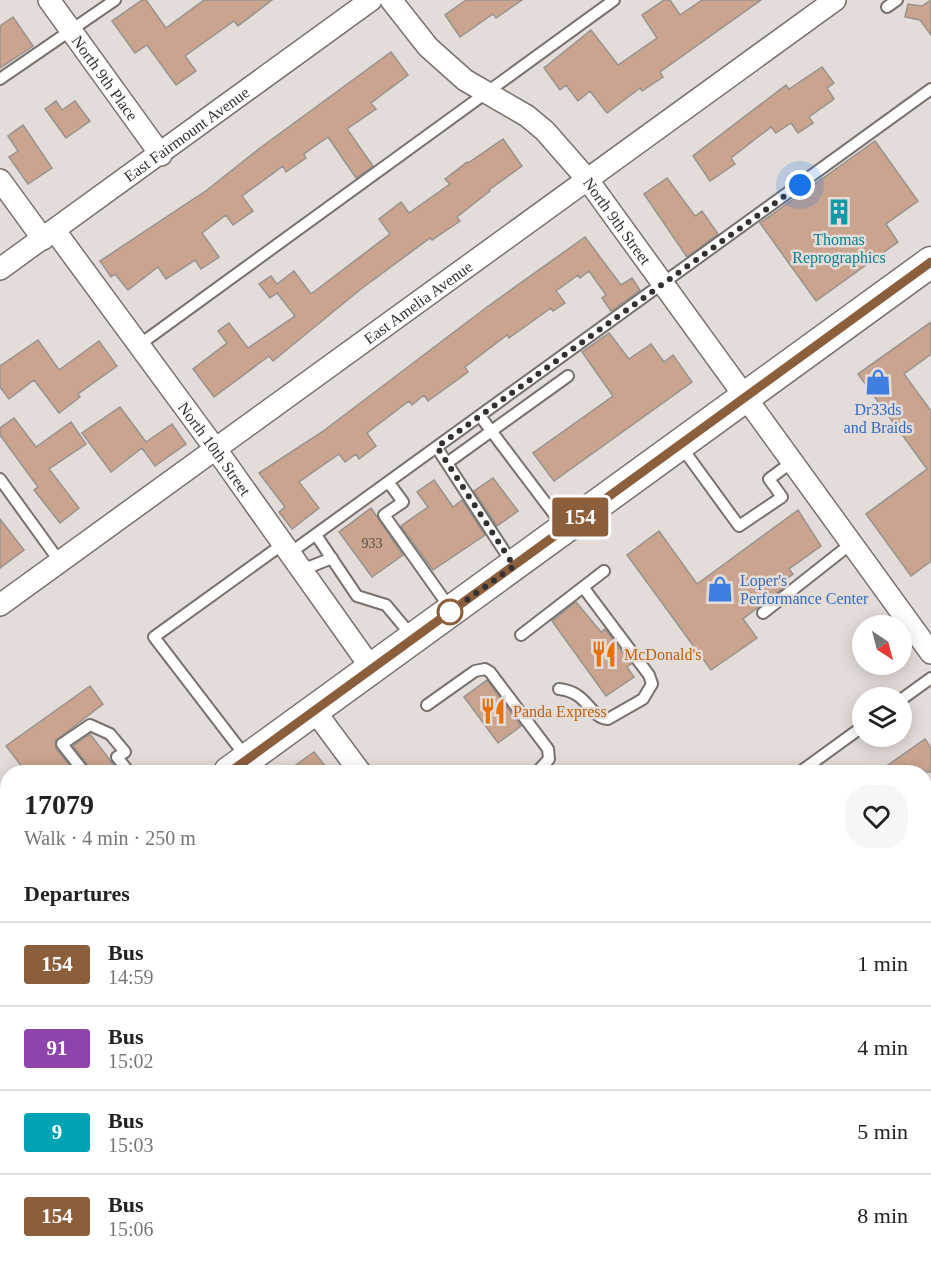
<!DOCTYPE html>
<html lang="en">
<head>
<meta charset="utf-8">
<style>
	body { margin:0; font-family:Georgia,serif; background:#f6f6f6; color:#222; height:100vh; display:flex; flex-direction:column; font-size:22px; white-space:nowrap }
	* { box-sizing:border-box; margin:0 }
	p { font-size:20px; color:#767676 }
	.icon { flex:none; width:33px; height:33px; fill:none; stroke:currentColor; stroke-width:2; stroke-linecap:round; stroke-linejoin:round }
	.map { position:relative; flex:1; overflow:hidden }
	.details { position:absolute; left:0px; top:765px; width:932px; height:504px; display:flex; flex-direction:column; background:#fff; border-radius:24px 24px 0 0; box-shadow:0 3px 15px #0003 }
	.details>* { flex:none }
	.badge { padding:0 12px; border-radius:4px; font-size:21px; line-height:39px }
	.needle { width:39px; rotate:144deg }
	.fabs { position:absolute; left:852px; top:615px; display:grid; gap:12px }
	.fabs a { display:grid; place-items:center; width:60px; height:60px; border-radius:50%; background:#fff; box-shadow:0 3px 15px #0003; font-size:30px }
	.you { position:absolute; width:30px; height:30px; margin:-15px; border:4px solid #fff; border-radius:50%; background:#1a73e8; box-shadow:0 0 0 9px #1a73e833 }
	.map>.badge { position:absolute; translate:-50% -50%; box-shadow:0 0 0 3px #fff }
	h2 { padding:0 24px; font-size:22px; line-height:54px }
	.round { display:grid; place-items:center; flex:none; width:63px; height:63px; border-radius:24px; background:#f6f6f6 }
	.summary { display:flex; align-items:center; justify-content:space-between; height:102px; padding:0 24px }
	h1 { font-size:28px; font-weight:700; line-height:45px }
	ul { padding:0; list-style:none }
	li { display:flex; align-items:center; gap:18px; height:84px; padding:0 24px; border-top:2px solid #e0e0e0 }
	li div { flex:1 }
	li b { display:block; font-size:22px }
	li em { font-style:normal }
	li .badge { min-width:66px; font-weight:700; text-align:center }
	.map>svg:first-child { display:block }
</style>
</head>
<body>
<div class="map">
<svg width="931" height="1269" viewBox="0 0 931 1269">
	<rect width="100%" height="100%" fill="#e4dcd8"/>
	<!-- building -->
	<path fill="#caa48f" stroke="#99928e" stroke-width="1.5" d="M 142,0 L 146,0 L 166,28 L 204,0 L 272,0 L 238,26 L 234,21 L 185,56 L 196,71 L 176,85 L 147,45 L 135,53 L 112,21 Z
		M 466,0 L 522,0 L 496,18 L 493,14 L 460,37 L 445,15 Z
		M 664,0 L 670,0 L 680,15 L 702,0 L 761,0 L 660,72 L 663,77 L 642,91 L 640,88 L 607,113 L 590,91 L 578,101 L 566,85 L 560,90 L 544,68 L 591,30 L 618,65 L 657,38 L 642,15 Z
		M 931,0 L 931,35 L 920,20 L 905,17 L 908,4 L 922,6 Z
		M 13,17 L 33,46 L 0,68 L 0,26 Z
		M 391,52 L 408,75 L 371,103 L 376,109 L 347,129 L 373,166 L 356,178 L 328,137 L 304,154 L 306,158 L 286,172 L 283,166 L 242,196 L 253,211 L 233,225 L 226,215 L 202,233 L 219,257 L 201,269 L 195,260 L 166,279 L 158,267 L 128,290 L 115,274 L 111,277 L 100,261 L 207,190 L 260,148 Z
		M 822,67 L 834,83 L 827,88 L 834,99 L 809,117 L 813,123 L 798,133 L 791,123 L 776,133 L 771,127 L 731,158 L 735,164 L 710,181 L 693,156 L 786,85 L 789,89 Z
		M 56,101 L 62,110 L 75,101 L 90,121 L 66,138 L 45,109 Z
		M 23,125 L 52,168 L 28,184 L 9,157 L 18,151 L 8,136 Z
		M 503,139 L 522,166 L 489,190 L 490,191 L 457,217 L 460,221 L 432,240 L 430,238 L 361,289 L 273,361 L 269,356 L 214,397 L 193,369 L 227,343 L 218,331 L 229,323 L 248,348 L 295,316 L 277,293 L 270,298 L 259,284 L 271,276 L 277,284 L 294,271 L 311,294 L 390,234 L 379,219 L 401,202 L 409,213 L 450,184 L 445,179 L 467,162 L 468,163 Z
		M 875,141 L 918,201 L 886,224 L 898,242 L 816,301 L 760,223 Z
		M 667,178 L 695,216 L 702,211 L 718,234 L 687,257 L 644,194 Z
		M 585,237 L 621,285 L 632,278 L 640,290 L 611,311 L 602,298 L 606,295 L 589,271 L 580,278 L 578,275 L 556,291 L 565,303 L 553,311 L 551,308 L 509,338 L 507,335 L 465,367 L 468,372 L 428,401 L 424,395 L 412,405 L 409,401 L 367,433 L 376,446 L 359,459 L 356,454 L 345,462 L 339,454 L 299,482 L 319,508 L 292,529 L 279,512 L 285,507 L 259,473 L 322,432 L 487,307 Z
		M 931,322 L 931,354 L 904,374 L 931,411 L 931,561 L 911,576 L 866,514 L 927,469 L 858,374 Z
		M 609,333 L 629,359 L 651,344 L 664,362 L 673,355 L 692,382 L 554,481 L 533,453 L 613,396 L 582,352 Z
		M 38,340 L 59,370 L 99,341 L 117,366 L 78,394 L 80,397 L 59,413 L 34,380 L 9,399 L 0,387 L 0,366 Z
		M 120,407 L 146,442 L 172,424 L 186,444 L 155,466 L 142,448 L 111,472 L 82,433 Z
		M 14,418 L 36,447 L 71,422 L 86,444 L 49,469 L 79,508 L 60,523 L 34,490 L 38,487 L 0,435 L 0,428 Z
		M 493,478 L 518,511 L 497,526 L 474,491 Z
		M 434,480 L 453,507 L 462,500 L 485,535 L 433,570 L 401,526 L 428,507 L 417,492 Z
		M 371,508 L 403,555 L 372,577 L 339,532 Z
		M 798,510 L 821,546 L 789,569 L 793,574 L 780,584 L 783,588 L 743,619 L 757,638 L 711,670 L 627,555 L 659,531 L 697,584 Z
		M 0,519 L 24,550 L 0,568 Z
		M 576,602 L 601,632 L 605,629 L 631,664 L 627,667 L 634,677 L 606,696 L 552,621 Z
		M 487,680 L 521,726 L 498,743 L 464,697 Z
		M 90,686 L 103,704 L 55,741 L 56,749 L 70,766 L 62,772 L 26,772 L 6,746 Z
		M 90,734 L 119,772 L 93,772 L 73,746 Z
		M 925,739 L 931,748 L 931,772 L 878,772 Z
		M 314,752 L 330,772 L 286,772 Z"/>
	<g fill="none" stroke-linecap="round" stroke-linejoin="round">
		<!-- lane casing -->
		<g stroke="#78716d" stroke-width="14">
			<path id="lane" d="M 887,7 L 897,0
				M 0,79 L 115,0
				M 139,345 L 614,0
				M 480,416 L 563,526
				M 680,445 L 739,526 L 782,497 L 769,479 L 792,462
				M 437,448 L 512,563
				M 447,463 L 568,376
				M 0,479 L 60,562
				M 389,483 L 403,502 L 384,515 L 450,608
				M 316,535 L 357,596 L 386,605 L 412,636
				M 290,553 L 931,89
				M 302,570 L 332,558
				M 763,613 L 852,543
				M 521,635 L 604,571
				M 559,689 C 589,692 589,718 608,719 L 643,699 L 652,684 L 649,675 L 583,587
				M 902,699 L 931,678
				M 427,705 L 475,671 L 485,669 L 490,672 L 548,749 L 549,759 L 537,772
				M 246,757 L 154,637 L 283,544
				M 84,772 L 62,744 L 90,725 L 110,734 L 125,752 L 117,757 L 129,772
				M 800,772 L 862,727"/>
		</g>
		<!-- street casing -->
		<g stroke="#78716d" stroke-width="24">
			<g id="street">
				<path id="s1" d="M 49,0 L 161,155"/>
				<path id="s2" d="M 391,0 L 428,47 L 465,80 L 527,116 L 545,131 L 587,179 L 931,653"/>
				<path d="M 0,180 L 43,239"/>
				<path id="s3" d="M 55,231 L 225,462 L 372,669"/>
				<path id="s4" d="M 0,269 L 371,0"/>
				<path id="s5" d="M 0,605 L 835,0"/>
				<path d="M 314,710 L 360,772"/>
				<path d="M 924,1198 L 931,1193"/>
				<path d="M 0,1202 L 8,1213"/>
				<path d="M 43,1262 L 48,1269"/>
				<path d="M 395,1262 L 400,1269"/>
				<path d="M 719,1262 L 725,1269"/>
				<path d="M 828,1269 L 838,1262"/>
			</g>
		</g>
		<!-- secondary casing -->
		<g stroke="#78716d" stroke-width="33">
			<path id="secondary" d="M 229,772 L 931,262
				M 0,938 L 8,933"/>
		</g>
		<!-- lane -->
		<use href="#lane" stroke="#fff" stroke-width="10"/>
		<!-- street -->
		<use href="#street" stroke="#fff" stroke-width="21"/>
		<!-- secondary -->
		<use href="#secondary" stroke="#fff" stroke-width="30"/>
	</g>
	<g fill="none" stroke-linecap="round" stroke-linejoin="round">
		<!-- line casing -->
		<g stroke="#fff" stroke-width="14">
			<path id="line" d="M 230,772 L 931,262"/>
		</g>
		<!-- line -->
		<use href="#line" stroke="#8b5e3c" stroke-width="9"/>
		<!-- walk -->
		<path stroke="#343130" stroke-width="6" stroke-dasharray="0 10.8" d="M 450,612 L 514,566 L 437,447 L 800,185"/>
	</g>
	<!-- icons -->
	<defs>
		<g id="building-bare" transform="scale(2.07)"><path d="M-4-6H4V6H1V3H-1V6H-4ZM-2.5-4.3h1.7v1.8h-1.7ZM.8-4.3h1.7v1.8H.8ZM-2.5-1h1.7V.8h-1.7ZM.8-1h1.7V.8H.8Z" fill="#0f9aa8" stroke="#e4dcd8" stroke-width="2.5" paint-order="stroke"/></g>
		<g id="shop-bare" transform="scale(2.07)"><path d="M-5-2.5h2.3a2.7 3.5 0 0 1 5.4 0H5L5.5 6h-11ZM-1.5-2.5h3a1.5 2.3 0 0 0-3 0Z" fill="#3f7fe0" stroke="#e4dcd8" stroke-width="2.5" paint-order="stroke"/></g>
		<g id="restaurant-bare" transform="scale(2.07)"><path d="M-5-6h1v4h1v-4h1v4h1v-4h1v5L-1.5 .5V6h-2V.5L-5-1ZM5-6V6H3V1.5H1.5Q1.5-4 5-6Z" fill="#e8710a" stroke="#e4dcd8" stroke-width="2.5" paint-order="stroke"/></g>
	</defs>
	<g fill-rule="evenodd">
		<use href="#building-bare" x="839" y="212"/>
		<use href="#shop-bare" x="878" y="382"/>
		<use href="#shop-bare" x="720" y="589"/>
		<use href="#restaurant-bare" x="604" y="654"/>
		<use href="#restaurant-bare" x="493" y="711"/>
	</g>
	<!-- markers -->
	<circle fill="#fff" stroke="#8b5e3c" stroke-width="3" cx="450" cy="612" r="12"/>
	<g text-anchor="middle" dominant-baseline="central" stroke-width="5" stroke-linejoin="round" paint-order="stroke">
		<!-- number labels -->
		<g font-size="14" fill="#5a4e48">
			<text x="372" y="543">933</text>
		</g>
		<!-- street labels -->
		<g font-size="16" fill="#343130" stroke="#e4dcd8">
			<text stroke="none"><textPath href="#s1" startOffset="96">North 9th Place</textPath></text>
			<text stroke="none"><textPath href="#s4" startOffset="230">East Fairmount Avenue</textPath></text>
			<text stroke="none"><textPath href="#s2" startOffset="320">North 9th Street</textPath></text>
			<text stroke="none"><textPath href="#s5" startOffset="516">East Amelia Avenue</textPath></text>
			<text stroke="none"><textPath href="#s3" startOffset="270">North 10th Street</textPath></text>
		</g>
		<!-- culture labels -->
		<g font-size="16" fill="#0d838f" stroke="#e4dcd8">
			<text x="839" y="239">Thomas<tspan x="839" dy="18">Reprographics</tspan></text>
		</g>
		<!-- shop labels -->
		<g font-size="16" fill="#366cbe" stroke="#e4dcd8">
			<text x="878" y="409">Dr33ds<tspan x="878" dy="18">and Braids</tspan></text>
			<text x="740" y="580" text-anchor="start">Loper's<tspan x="740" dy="18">Performance Center</tspan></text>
		</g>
		<!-- food labels -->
		<g font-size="16" fill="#c56008" stroke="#e4dcd8" text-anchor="start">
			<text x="624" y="654">McDonald's</text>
			<text x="513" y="711">Panda Express</text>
		</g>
	</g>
</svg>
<div class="fabs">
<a><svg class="needle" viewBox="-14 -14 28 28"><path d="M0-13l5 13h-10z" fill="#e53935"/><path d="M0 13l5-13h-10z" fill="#767676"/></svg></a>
<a><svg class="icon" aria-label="layers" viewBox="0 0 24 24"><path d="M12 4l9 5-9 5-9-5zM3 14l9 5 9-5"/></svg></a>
</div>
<div class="you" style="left:800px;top:185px"></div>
<b class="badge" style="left:580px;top:517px;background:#8b5e3c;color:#fff">154</b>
<section class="details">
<div class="summary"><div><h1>17079</h1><p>Walk · 4 min · 250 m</p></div><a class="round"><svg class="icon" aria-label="heart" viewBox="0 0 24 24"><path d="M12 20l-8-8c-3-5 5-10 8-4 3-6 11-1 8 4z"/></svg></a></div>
<h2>Departures</h2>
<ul>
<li><span class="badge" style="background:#8b5e3c;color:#fff">154</span><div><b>Bus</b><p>14:59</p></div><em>1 min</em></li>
<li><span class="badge" style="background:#8e44ad;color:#fff">91</span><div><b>Bus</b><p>15:02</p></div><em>4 min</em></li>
<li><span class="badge" style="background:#00a3b4;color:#fff">9</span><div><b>Bus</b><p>15:03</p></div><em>5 min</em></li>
<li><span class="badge" style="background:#8b5e3c;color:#fff">154</span><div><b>Bus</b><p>15:06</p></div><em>8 min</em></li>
</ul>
</section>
</div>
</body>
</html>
